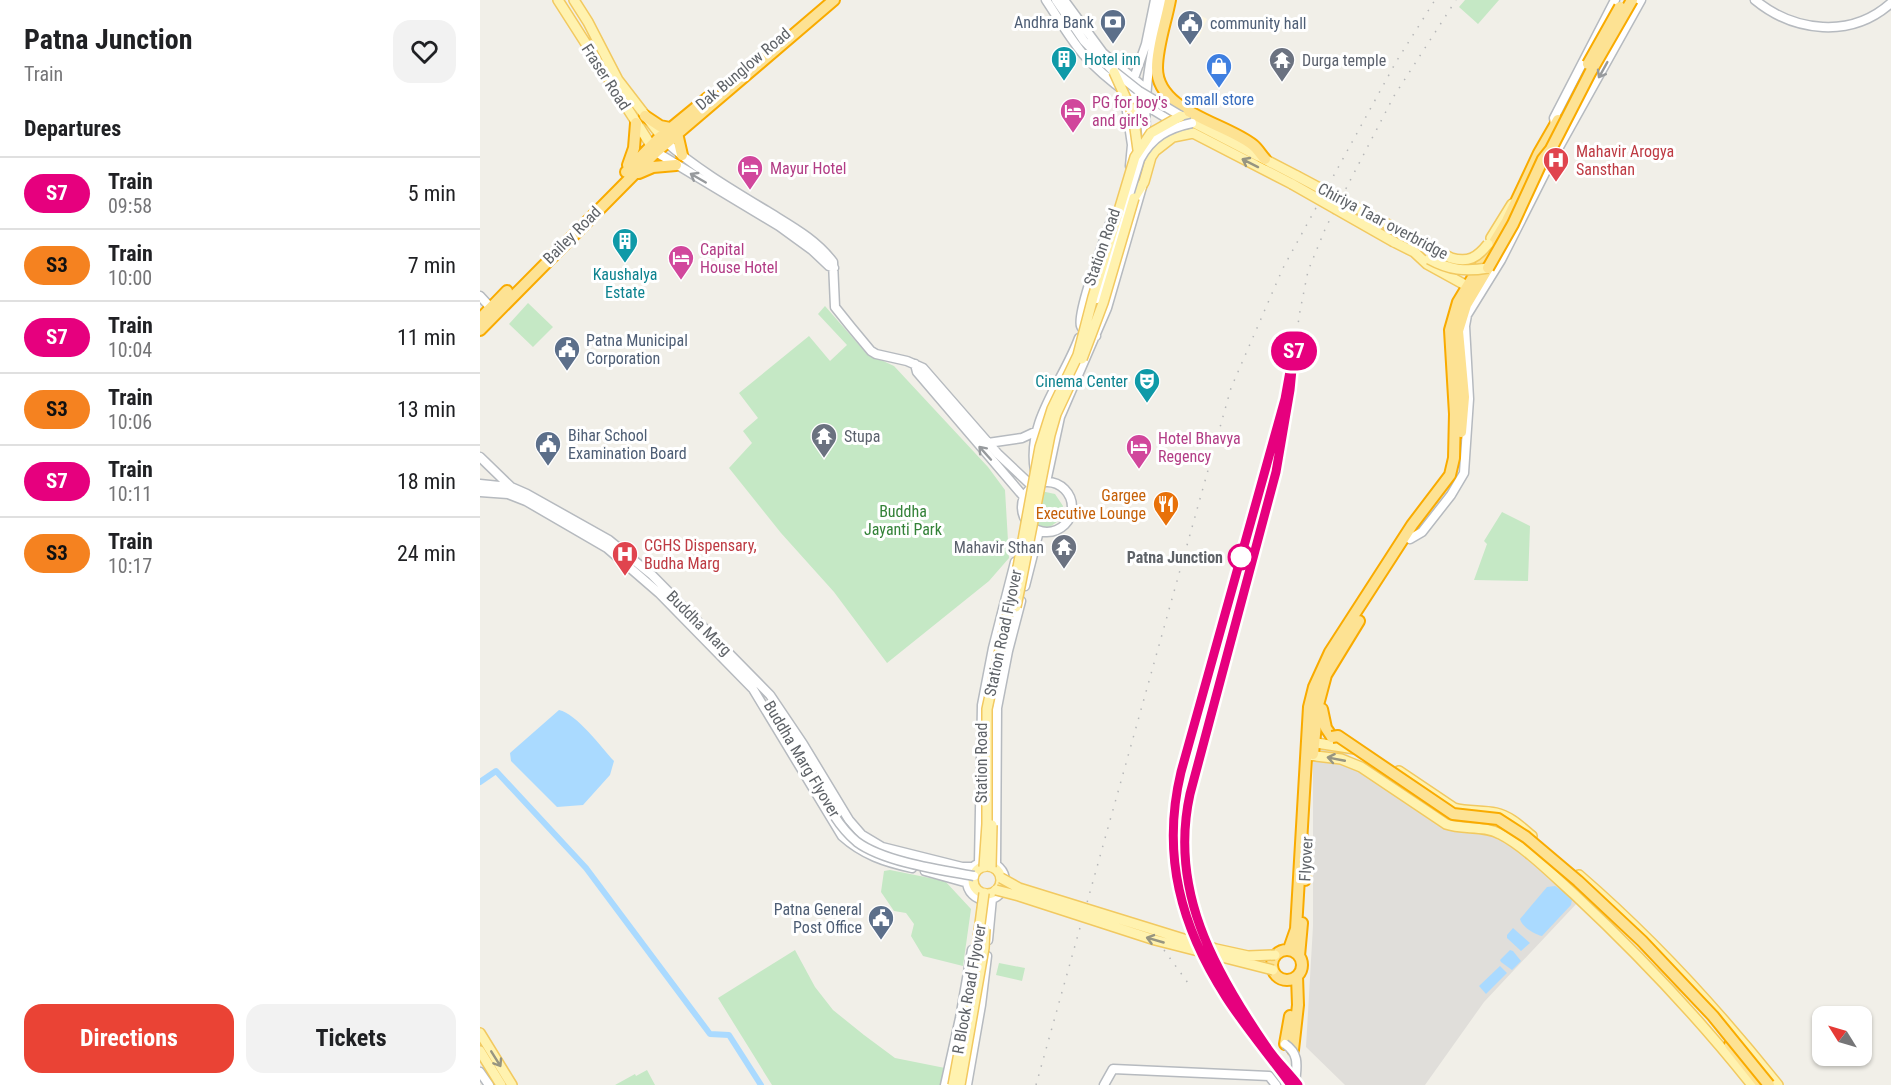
<!DOCTYPE html>
<html lang="en">
<head>
<meta charset="utf-8">
<style>
	body { margin:0; font-family:"Roboto Condensed",sans-serif; background:#f2f2f2; color:#202124; height:100vh; display:flex; flex-direction:column; font-size:22px; white-space:nowrap }
	* { box-sizing:border-box; margin:0 }
	p { font-size:20px; color:#757577 }
	.icon { flex:none; width:33px; height:33px; fill:none; stroke:currentColor; stroke-width:2; stroke-linecap:round; stroke-linejoin:round }
	.map { position:relative; flex:1; overflow:hidden }
	.side { display:flex; flex-direction:column; background:#fff; width:480px }
	.side>* { flex:none }
	.badge { padding:0 12px; border-radius:20px; font-size:21px; line-height:39px }
	.needle { width:39px; rotate:307deg }
	.buttons { position:absolute; left:1332px; top:1006px; display:grid; gap:12px }
	.buttons a { display:grid; place-items:center; width:60px; height:60px; border-radius:12px; background:#fff; box-shadow:0 2px 4px #0004; font-size:30px }
	.map>.badge { position:absolute; translate:-50% -50%; box-shadow:0 0 0 3px #fff }
	h2 { padding:0 24px; font-size:22px; line-height:54px }
	.round { display:grid; place-items:center; flex:none; width:63px; height:63px; border-radius:18px; background:#f2f2f2 }
	.overview { display:flex; align-items:center; justify-content:space-between; height:102px; padding:0 24px }
	h1 { font-size:28px; font-weight:700; line-height:45px }
	.action { display:flex; gap:12px; margin-top:auto; padding:12px 24px }
	.action a { flex:1; height:69px; border-radius:18px; background:#ea4335; color:#fff; font-size:24px; font-weight:700; line-height:69px; text-align:center }
	.action a+a { background:#f2f2f2; color:#202124 }
	ul { padding:0; list-style:none }
	li { display:flex; align-items:center; gap:18px; height:72px; padding:0 24px; border-top:2px solid #e0e0e0 }
	li div { flex:1 }
	li b { display:block; font-size:22px }
	li em { font-style:normal }
	li .badge { min-width:66px; font-weight:700; text-align:center }
	main { display:flex; flex:1; min-height:0 }
	.map>svg:first-child { display:block }
</style>
</head>
<body>
<main>
<section class="side">
<div class="overview"><div><h1>Patna Junction</h1><p>Train</p></div><a class="round"><svg class="icon" aria-label="heart" viewBox="0 0 24 24"><path d="M12 20l-8-8c-3-5 5-10 8-4 3-6 11-1 8 4z"/></svg></a></div>
<h2>Departures</h2>
<ul>
<li><span class="badge" style="background:#e6007e;color:#fff">S7</span><div><b>Train</b><p>09:58</p></div><em>5 min</em></li>
<li><span class="badge" style="background:#f58220;color:#111">S3</span><div><b>Train</b><p>10:00</p></div><em>7 min</em></li>
<li><span class="badge" style="background:#e6007e;color:#fff">S7</span><div><b>Train</b><p>10:04</p></div><em>11 min</em></li>
<li><span class="badge" style="background:#f58220;color:#111">S3</span><div><b>Train</b><p>10:06</p></div><em>13 min</em></li>
<li><span class="badge" style="background:#e6007e;color:#fff">S7</span><div><b>Train</b><p>10:11</p></div><em>18 min</em></li>
<li><span class="badge" style="background:#f58220;color:#111">S3</span><div><b>Train</b><p>10:17</p></div><em>24 min</em></li>
</ul>
<div class="action"><a>Directions</a><a>Tickets</a></div>
</section>
<div class="map">
<svg width="1411" height="1085" viewBox="0 0 1411 1085">
	<rect width="100%" height="100%" fill="#f1efe8"/>
	<!-- commercial -->
	<path fill="#fef7e0" d="M 716,13 L 727,19 L 719,37 L 707,35 Z"/>
	<!-- industrial -->
	<path fill="#e0deda" d="M 836,735 L 863,751 L 929,802 L 970,829 L 1011,832 L 1040,845 L 1099,901 L 1004,1002 L 945,1085 L 865,1085 L 826,1047 L 833,926 L 833,740 Z"/>
	<!-- green -->
	<path fill="#c5e8c5" d="M 985,0 L 1019,0 L 998,24 L 979,7 Z
		M 48,303 L 73,327 L 53,347 L 29,324 Z
		M 345,306 L 386,353 L 414,366 L 508,467 L 525,490 L 529,558 L 509,581 L 407,663 L 354,592 L 301,533 L 249,468 L 272,443 L 263,431 L 278,418 L 259,393 L 329,336 L 350,361 L 367,345 L 338,314 Z
		M 561,491 L 575,494 L 583,506 L 580,520 L 568,528 L 554,525 Z
		M 1022,512 L 1050,526 L 1048,581 L 994,580 L 1007,544 L 1004,541 Z
		M 410,870 L 465,881 L 491,909 L 483,966 L 443,956 L 431,936 L 434,924 L 426,913 L 414,911 L 401,892 L 404,871 Z
		M 315,950 L 335,987 L 353,1010 L 384,1035 L 415,1058 L 465,1068 L 462,1085 L 292,1085 L 238,998 Z
		M 519,963 L 545,968 L 542,981 L 516,975 Z
		M 167,1070 L 175,1085 L 135,1085 L 155,1074 L 156,1076 Z"/>
	<!-- water -->
	<path fill="#aadaff" d="M 79,710 C 97,714 121,747 134,761 L 130,775 L 103,805 L 77,807 L 31,761 L 30,753 Z
		M 1075,886 L 1089,895 L 1092,900 L 1091,905 L 1062,936 C 1054,934 1042,927 1040,919 L 1067,887 Z
		M 1033,928 L 1050,943 L 1041,951 L 1027,938 L 1027,935 Z
		M 1030,950 L 1033,951 L 1041,961 L 1032,970 L 1021,962 L 1020,960 Z
		M 1020,966 L 1027,973 L 1006,994 L 999,986 Z"/>
	<g fill="none" stroke-linecap="round" stroke-linejoin="round">
		<!-- canal -->
		<path stroke="#aadaff" stroke-width="6" d="M 0,782 L 16,771 L 106,868 L 230,1034 L 249,1035 L 281,1085"/>
		<!-- secondary casing -->
		<g stroke="#b6babf" stroke-width="11">
			<path id="secondary" d="M 566,0 C 578,18 589,37 603,54 C 630,84 662,104 697,124
				M 576,0 L 604,41 L 634,72
				M 584,0 L 623,53 L 666,89
				M 1275,0 C 1314,32 1371,39 1411,3
				M 1075,125 L 1074,118 L 1135,0
				M 186,142 C 215,168 254,191 287,211 C 311,226 336,239 353,262 L 355,307 L 371,327 L 391,351 L 396,354 L 427,361 L 443,368 L 518,454 L 552,486
				M 667,142 C 661,93 673,48 682,0
				M 176,152 L 299,226 L 332,250 L 349,266 L 354,268
				M 650,166 L 652,145 L 646,105 L 648,95 L 666,44 L 675,0
				M 0,296 L 11,308
				M 616,336 C 611,334 603,332 601,326 C 596,313 627,233 633,215
				M 435,364 L 437,372 L 544,497
				M 508,443 L 542,438 L 557,431
				M 0,457 L 30,486
				M 555,471 C 546,421 583,382 599,338
				M 566,482 L 580,417 L 627,308 L 662,187
				M542 507a25 25 0 1 1 50 0a25 25 0 1 1-50 0Z
				M 0,484 L 31,487 L 47,494 L 129,540 L 172,575 L 290,695 L 323,744 L 369,820 L 382,835 L 402,847 L 482,867 L 494,867
				M 0,492 L 28,494 L 46,501 L 127,548 L 179,593 L 273,689 L 362,836 C 383,855 405,862 432,868
				M 930,539 L 942,532 L 971,495 L 984,473 L 989,399 L 985,326 L 987,315 L 1021,260 L 1069,165 L 1161,0
				M 545,586 L 559,531
				M 297,716 L 330,772
				M487 881a19 19 0 1 1 38 0a19 19 0 1 1-38 0Z
				M 499,863 L 502,705 L 513,648 L 535,562
				M 516,865 L 517,708 L 528,651 L 541,601
				M 445,871 L 488,883
				M 508,940 L 512,898
				M 0,1072 L 9,1085
				M 465,1085 L 480,1018 L 492,950
				M 487,1085 L 501,1005 L 507,956
				M 624,1085 L 633,1069 L 789,1076 L 796,1085"/>
		</g>
		<!-- primary casing -->
		<g stroke="#f2c960" stroke-width="12">
			<path id="primary" d="M 78,0 L 174,150
				M 94,0 L 108,22 L 138,80 L 185,141
				M 701,116 L 817,176
				M 654,198 L 664,182 L 671,157 L 675,151 L 693,137 L 713,133 L 812,184
				M 1011,238 L 1032,204
				M 914,242 L 936,253
				M 932,250 L 947,264 L 987,286
				M 830,742 L 875,749
				M 827,755 L 861,759 L 881,767 L 966,824 C 983,830 1004,825 1020,834 C 1044,846 1074,876 1094,894 C 1158,954 1218,1017 1272,1085
				M 919,771 L 974,808 C 988,812 1002,810 1016,813 C 1030,816 1041,827 1052,836
				M493 880a14 14 0 1 1 28 0a14 14 0 1 1-28 0Z
				M 1099,875 C 1172,938 1238,1010 1298,1085
				M 0,1033 L 32,1085
				M 0,1051 L 21,1085"/>
		</g>
		<!-- highway casing -->
		<g stroke="#f9ab00" stroke-width="14">
			<path id="highway" d="M 690,0 C 686,22 677,46 677,68 C 677,112 746,123 773,145 C 778,149 781,155 785,159
				M 165,116 L 180,126 L 190,128
				M 197,133 L 202,155
				M 148,165 L 154,148 L 156,123
				M 146,172 L 180,137 L 230,96
				M 159,173 L 173,167 L 196,165
				M 0,319 L 27,291
				M 0,330 L 176,152 L 354,0
				M 981,432 L 984,397 L 978,331 L 986,305 L 1008,268
				M 842,709 L 846,728 L 852,737
				M 833,754 L 838,705 L 846,675 L 879,621
				M 825,880 L 827,845
				M 809,949 L 816,929 L 829,707 L 834,687 L 850,652 L 932,525 L 970,475 L 974,458 L 975,414 L 970,330 L 978,302 L 1027,221 L 1059,153 L 1078,120
				M792 965a15 15 0 1 1 30 0a15 15 0 1 1-30 0Z
				M 819,956 L 822,923
				M 805,1044 L 810,1016
				M 1250,1045 L 1282,1085
				M 813,1050 L 818,1005 L 817,976"/>
		</g>
		<!-- secondary -->
		<use href="#secondary" stroke="#fff" stroke-width="8"/>
		<!-- primary -->
		<use href="#primary" stroke="#fff2af" stroke-width="9"/>
		<!-- highway -->
		<use href="#highway" stroke="#fde293" stroke-width="10"/>
		<!-- rail -->
		<path stroke="#b6b7b8" stroke-width="1.5" stroke-dasharray="1.5 8" stroke-linecap="butt" d="M 716,940 C 695,890 688,847 696,793 L 797,427
			M 681,941 L 684,950 L 708,983
			M 556,1085 L 751,388 L 803,268 L 916,62 L 955,0
			M 818,1085 C 808,1072 795,1060 786,1046 C 753,998 720,943 707,886 C 702,862 704,837 706,813 L 796,472 L 820,311 L 828,271 L 846,227 L 914,96 L 976,0"/>
		<!-- secondary-bridge casing -->
		<g stroke="#b6babf" stroke-width="11" stroke-linecap="butt">
			<path id="secondary-bridge" d="M 635,72 L 659,91 L 701,116
				M 617,299 L 660,159 C 672,137 688,128 712,123
				M 330,772 C 343,796 355,824 377,842 C 404,862 461,870 494,876
				M 805,1044 C 821,1055 816,1068 815,1085"/>
		</g>
		<!-- primary-bridge casing -->
		<g stroke="#f2c960" stroke-width="12" stroke-linecap="butt">
			<path id="primary-bridge" d="M 634,72 L 653,114 L 658,150
				M 817,176 L 971,258 C 988,263 997,258 1008,244
				M 812,184 L 914,242
				M 949,259 C 969,270 985,272 1008,268
				M 602,359 L 623,303 L 654,198
				M 536,607 L 570,435 L 576,414 L 591,382
				M 504,867 L 507,824 L 507,709 L 538,567 L 560,447 L 572,409 L 598,355 L 613,297 L 655,157 L 671,133 L 701,116
				M 511,867 L 512,825
				M 521,878 L 539,888 L 736,949 L 768,956 L 795,955
				M 516,890 L 539,896 L 675,940 L 793,970
				M 473,1085 L 493,977 L 504,893
				M 480,1085 L 504,948 L 505,929"/>
		</g>
		<!-- highway-bridge casing -->
		<g stroke="#f9ab00" stroke-width="14" stroke-linecap="butt">
			<path id="highway-bridge" d="M 1108,64 L 1140,7
				M 1008,268 L 1033,224 L 1063,159 L 1071,149 L 1110,73 L 1152,0
				M 852,737 L 858,736 L 973,814 L 1018,819 L 1046,837 L 1098,881 L 1162,941 L 1233,1016 L 1289,1085"/>
		</g>
		<!-- secondary-bridge -->
		<use href="#secondary-bridge" stroke="#fff" stroke-width="8"/>
		<!-- primary-bridge -->
		<use href="#primary-bridge" stroke="#fff2af" stroke-width="9"/>
		<!-- highway-bridge -->
		<use href="#highway-bridge" stroke="#fde293" stroke-width="10"/>
	</g>
	<!-- one-way arrows -->
	<defs><path id="oneway-shaft" d="M-6 0H5M1.5-3L5.5 0L1.5 3" fill="none" stroke-width="1.6" stroke-linecap="round" stroke-linejoin="round" transform="scale(1.5)"/></defs>
	<g stroke="#979a9d">
		<use href="#oneway-shaft" transform="translate(1123 70) rotate(119)"/>
		<use href="#oneway-shaft" transform="translate(218 178) rotate(-150)"/>
		<use href="#oneway-shaft" transform="translate(505 453) rotate(-132)"/>
	</g>
	<g stroke="#979581">
		<use href="#oneway-shaft" transform="translate(770 163) rotate(-153)"/>
		<use href="#oneway-shaft" transform="translate(856 759) rotate(-169)"/>
		<use href="#oneway-shaft" transform="translate(675 940) rotate(-164)"/>
		<use href="#oneway-shaft" transform="translate(16 1059) rotate(58)"/>
	</g>
	<g fill="none" stroke-linecap="round" stroke-linejoin="round">
		<!-- line casing -->
		<g stroke="#fff" stroke-width="14">
			<path id="line" d="M 811,1085 C 790,1056 766,1028 746,997 C 701,927 681,855 701,772 L 805,399 L 814,349 L 810,390 L 796,472 L 710,794 C 689,889 733,969 786,1046 C 795,1060 808,1072 818,1085"/>
		</g>
		<!-- line -->
		<use href="#line" stroke="#e6007e" stroke-width="9"/>
	</g>
	<!-- icons -->
	<defs>
		<g id="bank-pin" transform="scale(1.35)"><path d="M0 17L-7.5 6A9.5 9.5 0 1 1 7.5 6Z" fill="#5c6f8a" stroke="#fff"/><path d="M-6-4H6V4H-6ZM0-2.3a2.3 2.3 0 1 0 0 4.6a2.3 2.3 0 1 0 0-4.6Z" fill="#fff"/></g>
		<g id="civic-pin" transform="scale(1.35)"><path d="M0 17L-7.5 6A9.5 9.5 0 1 1 7.5 6Z" fill="#5c6f8a" stroke="#fff"/><path d="M-.6-6.5H3V-4.5H.6V-3L4-1V1h2V6H-6V1h2V-1L-.6-3ZM-1.2 2.5V6h2.4V2.5Z" fill="#fff"/></g>
		<g id="building-pin" transform="scale(1.35)"><path d="M0 17L-7.5 6A9.5 9.5 0 1 1 7.5 6Z" fill="#0f9aa8" stroke="#fff"/><path d="M-4-6H4V6H1V3H-1V6H-4ZM-2.5-4.3h1.7v1.8h-1.7ZM.8-4.3h1.7v1.8H.8ZM-2.5-1h1.7V.8h-1.7ZM.8-1h1.7V.8H.8Z" fill="#fff"/></g>
		<g id="temple-pin" transform="scale(1.35)"><path d="M0 17L-7.5 6A9.5 9.5 0 1 1 7.5 6Z" fill="#6b7280" stroke="#fff"/><path d="M0-6L5-2H3V0L6.5 2.5H4V6H1.5V3h-3V6H-4V2.5H-6.5L-3 0V-2H-5Z" fill="#fff"/></g>
		<g id="shop-pin" transform="scale(1.35)"><path d="M0 17L-7.5 6A9.5 9.5 0 1 1 7.5 6Z" fill="#3f7fe0" stroke="#fff"/><path d="M-5-2.5h2.3a2.7 3.5 0 0 1 5.4 0H5L5.5 6h-11ZM-1.5-2.5h3a1.5 2.3 0 0 0-3 0Z" fill="#fff"/></g>
		<g id="hotel-pin" transform="scale(1.35)"><path d="M0 17L-7.5 6A9.5 9.5 0 1 1 7.5 6Z" fill="#d1479c" stroke="#fff"/><path d="M-6-4.5h1.5V1H6V5H4.5V3h-9V5H-6ZM-4 0a1.8 1.8 0 1 1 3.6 0ZM.5 0V-2.5h3Q6-2.5 6 0Z" fill="#fff"/></g>
		<g id="hospital-pin" transform="scale(1.35)"><path d="M0 17L-7.5 6A9.5 9.5 0 1 1 7.5 6Z" fill="#e0444e" stroke="#fff"/><path d="M-5-5h3v3.5h4V-5h3V5h-3V1.5h-4V5h-3Z" fill="#fff"/></g>
		<g id="theatre-pin" transform="scale(1.35)"><path d="M0 17L-7.5 6A9.5 9.5 0 1 1 7.5 6Z" fill="#0f9aa8" stroke="#fff"/><path d="M-5-5.5Q0-4 5-5.5V0Q5 5 0 6Q-5 5-5 0ZM-3.3-2.5H-1v1.5H-3.3ZM1-2.5H3.3v1.5H1ZM-2.8 1Q0 5.5 2.8 1Z" fill="#fff"/></g>
		<g id="restaurant-pin" transform="scale(1.35)"><path d="M0 17L-7.5 6A9.5 9.5 0 1 1 7.5 6Z" fill="#e8710a" stroke="#fff"/><path d="M-5-6h1v4h1v-4h1v4h1v-4h1v5L-1.5 .5V6h-2V.5L-5-1ZM5-6V6H3V1.5H1.5Q1.5-4 5-6Z" fill="#fff"/></g>
	</defs>
	<g fill-rule="evenodd">
		<use href="#bank-pin" x="633" y="22"/>
		<use href="#civic-pin" x="710" y="23"/>
		<use href="#building-pin" x="584" y="59"/>
		<use href="#temple-pin" x="802" y="60"/>
		<use href="#shop-pin" x="739" y="66"/>
		<use href="#hotel-pin" x="593" y="111"/>
		<use href="#hospital-pin" x="1076" y="160"/>
		<use href="#hotel-pin" x="270" y="168"/>
		<use href="#building-pin" x="145" y="241"/>
		<use href="#hotel-pin" x="201" y="258"/>
		<use href="#civic-pin" x="87" y="349"/>
		<use href="#theatre-pin" x="667" y="381"/>
		<use href="#temple-pin" x="344" y="436"/>
		<use href="#civic-pin" x="68" y="444"/>
		<use href="#hotel-pin" x="659" y="447"/>
		<use href="#restaurant-pin" x="686" y="504"/>
		<use href="#temple-pin" x="584" y="547"/>
		<use href="#hospital-pin" x="145" y="554"/>
		<use href="#civic-pin" x="401" y="918"/>
	</g>
	<!-- markers -->
	<circle fill="#fff" stroke="#e6007e" stroke-width="3" cx="761" cy="557" r="12"/>
	<g text-anchor="middle" dominant-baseline="central" stroke-width="6" stroke-linejoin="round" paint-order="stroke">
		<!-- service labels -->
		<g font-size="16" fill="#4e5e75" stroke="#fff" text-anchor="start">
			<text x="614" y="22" text-anchor="end">Andhra Bank</text>
			<text x="730" y="23">community hall</text>
			<text x="106" y="340">Patna Municipal<tspan x="106" dy="18">Corporation</tspan></text>
			<text x="88" y="435">Bihar School<tspan x="88" dy="18">Examination Board</tspan></text>
			<text x="382" y="909" text-anchor="end">Patna General<tspan x="382" dy="18">Post Office</tspan></text>
		</g>
		<!-- culture labels -->
		<g font-size="16" fill="#0d838f" stroke="#fff" text-anchor="start">
			<text x="604" y="59">Hotel inn</text>
			<text x="145" y="274" text-anchor="middle">Kaushalya<tspan x="145" dy="18">Estate</tspan></text>
			<text x="648" y="381" text-anchor="end">Cinema Center</text>
		</g>
		<!-- worship labels -->
		<g font-size="16" fill="#5b616d" stroke="#fff" text-anchor="start">
			<text x="822" y="60">Durga temple</text>
			<text x="364" y="436">Stupa</text>
			<text x="564" y="547" text-anchor="end">Mahavir Sthan</text>
		</g>
		<!-- street labels -->
		<g font-size="16" fill="#5f6368" stroke="#fff">
			<text transform="translate(263 69) rotate(-40)">Dak Bunglow Road</text>
			<text transform="translate(126 77) rotate(57)">Fraser Road</text>
			<text transform="translate(903 221) rotate(28)">Chiriya Taar overbridge</text>
			<text transform="translate(92 235) rotate(-45)">Bailey Road</text>
			<text transform="translate(622 247) rotate(-71)">Station Road</text>
			<text transform="translate(219 623) rotate(45)">Buddha Marg</text>
			<text transform="translate(523 633) rotate(-78)">Station Road Flyover</text>
			<text transform="translate(322 759) rotate(59)">Buddha Marg Flyover</text>
			<text transform="translate(501 763) rotate(-90)">Station Road</text>
			<text transform="translate(826 859) rotate(-87)">Flyover</text>
			<text transform="translate(489 989) rotate(-80)">R Block Road Flyover</text>
		</g>
		<!-- shop labels -->
		<g font-size="16" fill="#366cbe" stroke="#fff">
			<text x="739" y="99">small store</text>
		</g>
		<!-- hotel labels -->
		<g font-size="16" fill="#b23c85" stroke="#fff" text-anchor="start">
			<text x="612" y="102">PG for boy's<tspan x="612" dy="18">and girl's</tspan></text>
			<text x="290" y="168">Mayur Hotel</text>
			<text x="220" y="249">Capital<tspan x="220" dy="18">House Hotel</tspan></text>
			<text x="678" y="438">Hotel Bhavya<tspan x="678" dy="18">Regency</tspan></text>
		</g>
		<!-- health labels -->
		<g font-size="16" fill="#be3a42" stroke="#fff" text-anchor="start">
			<text x="1096" y="151">Mahavir Arogya<tspan x="1096" dy="18">Sansthan</tspan></text>
			<text x="164" y="545">CGHS Dispensary,<tspan x="164" dy="18">Budha Marg</tspan></text>
		</g>
		<!-- food labels -->
		<g font-size="16" fill="#c56008" stroke="#fff" text-anchor="end">
			<text x="666" y="495">Gargee<tspan x="666" dy="18">Executive Lounge</tspan></text>
		</g>
		<!-- park labels -->
		<g font-size="16" fill="#348238" stroke="#fff">
			<text x="423" y="511">Buddha<tspan x="423" dy="18">Jayanti Park</tspan></text>
		</g>
		<!-- stop labels -->
		<g font-size="16" font-weight="bold" fill="#5f6368" stroke="#fff" text-anchor="end">
			<text x="743" y="557">Patna Junction</text>
		</g>
	</g>
</svg>
<div class="buttons">
<a><svg class="needle" viewBox="-14 -14 28 28"><path d="M0-13l5 13h-10z" fill="#e53935"/><path d="M0 13l5-13h-10z" fill="#757577"/></svg></a>
</div>
<b class="badge" style="left:814px;top:351px;background:#e6007e;color:#fff">S7</b>
</div>
</main>
</body>
</html>
